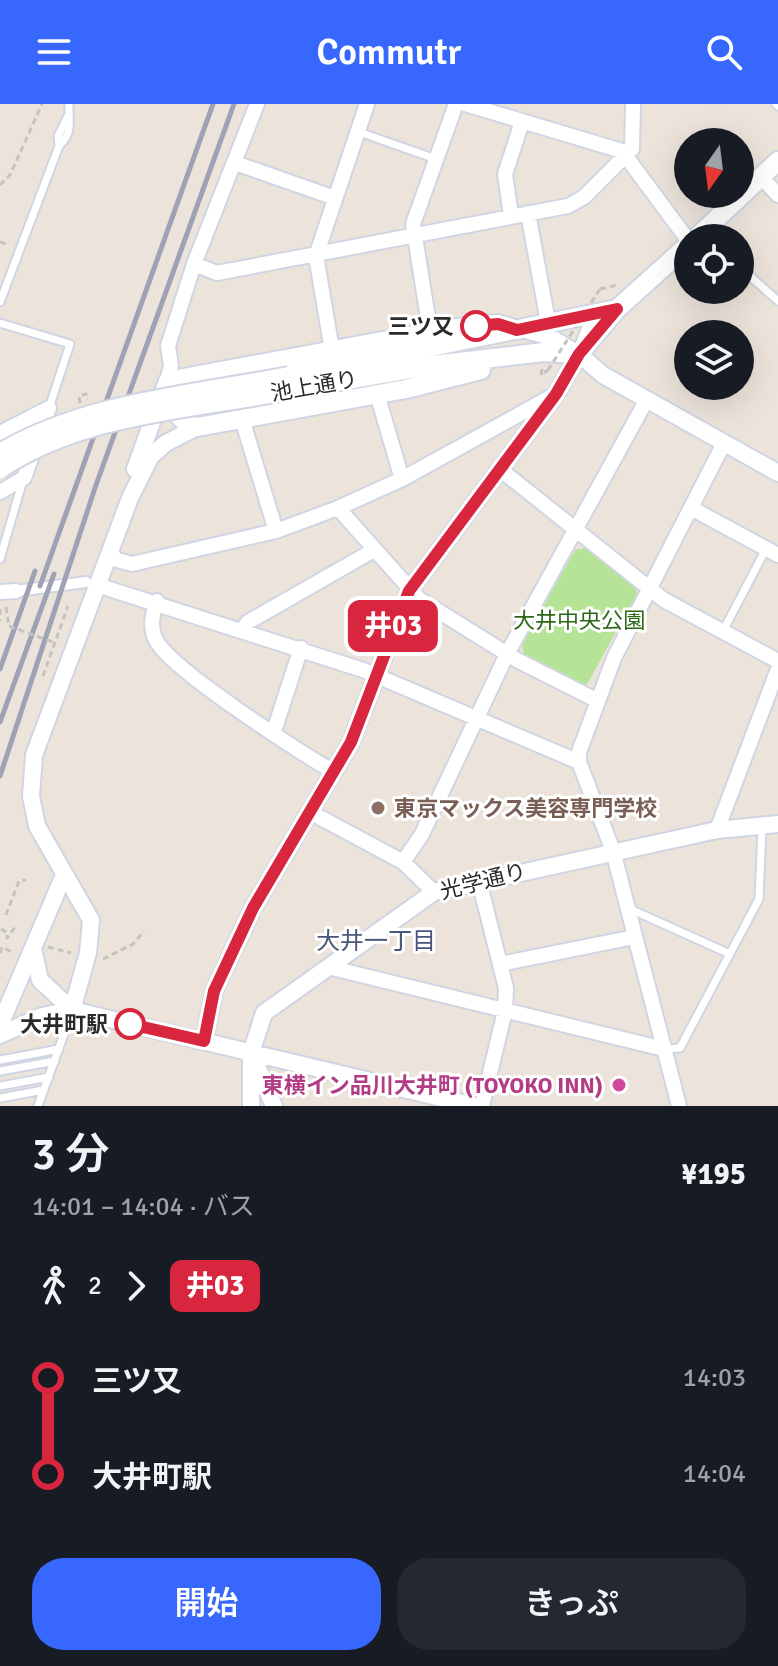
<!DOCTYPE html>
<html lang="ja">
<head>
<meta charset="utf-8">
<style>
	body { margin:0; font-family:Signika,"Noto Sans JP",sans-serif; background:#242831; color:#f1f3f6; height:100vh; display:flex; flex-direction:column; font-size:30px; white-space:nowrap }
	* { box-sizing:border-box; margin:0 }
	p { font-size:26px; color:#9ea1a6 }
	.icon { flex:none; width:44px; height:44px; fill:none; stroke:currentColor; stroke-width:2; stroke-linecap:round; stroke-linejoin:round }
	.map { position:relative; height:1002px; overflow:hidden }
	.side { display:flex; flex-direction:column; background:#171b24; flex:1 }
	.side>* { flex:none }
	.badge { padding:0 16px; border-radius:12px; font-size:28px; line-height:52px }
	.needle { width:52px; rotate:194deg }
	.buttons { position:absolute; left:674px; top:24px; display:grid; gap:16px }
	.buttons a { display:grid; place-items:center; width:80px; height:80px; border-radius:50%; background:#171b24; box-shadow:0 8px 32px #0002; font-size:40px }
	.map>.badge { position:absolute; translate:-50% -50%; box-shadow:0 0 0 4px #fff }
	.legs { display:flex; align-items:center; gap:12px; height:88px; padding:0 32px; font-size:26px }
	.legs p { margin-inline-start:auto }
	.headline { display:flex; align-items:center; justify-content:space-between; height:136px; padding:0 32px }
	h1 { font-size:44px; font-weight:600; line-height:60px }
	.button { display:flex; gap:16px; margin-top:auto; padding:16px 32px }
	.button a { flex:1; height:92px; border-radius:32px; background:#3767fd; color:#fff; font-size:32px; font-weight:600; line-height:92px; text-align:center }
	.button a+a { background:#242831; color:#f1f3f6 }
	ul { padding:0 32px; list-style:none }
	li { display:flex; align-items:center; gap:28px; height:96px; font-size:30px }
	li i { display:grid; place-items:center; width:12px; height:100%; margin:0 10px; background:currentColor }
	li i::after { content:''; width:20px; height:20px; margin:-10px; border:6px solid; border-radius:50%; background:#171b24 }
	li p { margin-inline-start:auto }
	li:first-child i { background:linear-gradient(#0000 50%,currentColor 0) }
	li:last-child i { background:linear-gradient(currentColor 50%,#0000 0) }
	header { display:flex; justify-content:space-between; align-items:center; height:104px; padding:0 32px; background:#3767fd; color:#fff; font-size:36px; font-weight:600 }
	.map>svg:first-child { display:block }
</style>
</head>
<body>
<header><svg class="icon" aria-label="menu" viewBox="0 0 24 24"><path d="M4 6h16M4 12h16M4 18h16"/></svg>Commutr<svg class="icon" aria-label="search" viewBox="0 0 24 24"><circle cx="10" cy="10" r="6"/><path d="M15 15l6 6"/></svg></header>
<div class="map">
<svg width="778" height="1002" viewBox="0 0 778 1002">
	<rect width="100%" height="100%" fill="#ece4db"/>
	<!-- green -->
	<path fill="#b5e496" d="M 587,443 L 635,481 L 637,490 L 585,584 L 525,555 L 522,541 L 575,446 Z"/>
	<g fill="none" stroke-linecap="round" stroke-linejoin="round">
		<!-- service casing -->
		<g stroke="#d0d5e3" stroke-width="11">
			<path id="service" d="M 776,0 L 778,2
				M 68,12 L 58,32 L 59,42 C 74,27 68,19 69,0
				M 359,28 L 436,55
				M 740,163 L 778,197
				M 0,198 L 59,42
				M 0,219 L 70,240 L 49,304
				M 0,455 L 23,376
				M 723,527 L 766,445
				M 630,805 L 730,850
				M 666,945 L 680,944 L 759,795 L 762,723
				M 0,956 L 59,945
				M 0,967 L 55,957
				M 0,982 L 49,973
				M 0,994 L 44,986
				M 38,1002 L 72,908"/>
		</g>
		<!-- pedestrian casing -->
		<g stroke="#d0d5e3" stroke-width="14">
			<path id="pedestrian" d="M 16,487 L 86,478"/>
		</g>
		<!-- minor casing -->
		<g stroke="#d0d5e3" stroke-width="18">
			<path id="minor" d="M 465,0 L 622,47 L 688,136
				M 235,59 L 335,94
				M 760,72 L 778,91
				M 528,109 L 548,218
				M 511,112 L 505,70 L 522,18
				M 194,160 L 217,169 L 568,102 L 584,93 L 632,45 L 633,0
				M 522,226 L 555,235 L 579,250 L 595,210
				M 430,227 L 413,120 L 456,0
				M 332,246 L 316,152 L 367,0
				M 167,277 L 171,262 L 168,242 L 194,160 L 257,0
				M 377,290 L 402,375
				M 242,315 L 276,427
				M 0,329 L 49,304
				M 501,366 L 664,496 L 778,557
				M 0,388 L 24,374 L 49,304
				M 338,404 L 419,495 L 517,556 L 596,596
				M 691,404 L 778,451
				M 110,449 L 117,456 L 132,460 L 276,427 L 338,404 L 402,375 L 556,290
				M 97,481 L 363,566 L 579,658
				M 0,488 L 16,487
				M 157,497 C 152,511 149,524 157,538 C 175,568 298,647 334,668
				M 243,525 L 248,518 L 374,446
				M 274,627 L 301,544
				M 310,708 L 403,758 L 434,788
				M 717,726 L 778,565
				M 403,758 L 422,730 L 507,550 L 646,297
				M 479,777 L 506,884 L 505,907 L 482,1002
				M 500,860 L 634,833
				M 328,863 L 664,945
				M 679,1002 L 613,747 L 579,658 L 579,648 L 614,554 L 723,341"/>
		</g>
		<!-- tertiary casing -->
		<g stroke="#d0d5e3" stroke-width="20">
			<path id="tertiary" d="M 135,365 L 167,277
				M 33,845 L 40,876 L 72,906 L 475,1002
				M 72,906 L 88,849 L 91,816 L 37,722 L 31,692 L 34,651 L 130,394 L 151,352 L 166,339 L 197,323
				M 0,921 L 64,771
				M 0,931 L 42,912 L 72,906
				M 204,937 L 214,887 L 253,804 L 351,638 L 409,487 L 556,290 L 579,250 L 603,271 L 778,369
				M 255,957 L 274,1002
				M 251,1002 L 251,949 L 264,909 L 434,788 L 717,726 L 778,720"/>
		</g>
		<!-- secondary casing -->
		<g stroke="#d0d5e3" stroke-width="22">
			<path id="secondary" d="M 696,134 L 778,57
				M 289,272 L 617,205
				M 188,273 C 167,288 171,317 197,323 L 406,285 L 481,266
				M 178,275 L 447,225 L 498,220 L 517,226
				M 291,286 L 433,261 L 544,248 L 579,250 L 617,205 L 688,141"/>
		</g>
		<!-- path -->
		<path stroke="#c3c3c3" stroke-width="3" stroke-dasharray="6 4" stroke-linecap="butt" d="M 0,81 L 10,71 L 42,0
			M 0,138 L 9,141
			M 600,185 L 618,181
			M 542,265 L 541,271 L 548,266
			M 80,299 L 79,292 L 86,290 L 87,296
			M 6,503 L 9,522
			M 0,505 L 0,517
			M 43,572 L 68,502
			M 6,811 L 19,777 L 26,776
			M 1,825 L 8,829 L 7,834 L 16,822
			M 48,843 L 71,849
			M 0,849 L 2,843 L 12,848
			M 103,855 L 133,840 L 144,827"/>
		<!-- service -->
		<use href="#service" stroke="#fff" stroke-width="7"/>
		<!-- pedestrian -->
		<use href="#pedestrian" stroke="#fff" stroke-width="10"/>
		<!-- minor -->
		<use href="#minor" stroke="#fff" stroke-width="14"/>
		<!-- tertiary -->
		<use href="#tertiary" stroke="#fff" stroke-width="16"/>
		<!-- secondary -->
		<use href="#secondary" stroke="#fff" stroke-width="18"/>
		<!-- rail -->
		<path stroke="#9ea2b4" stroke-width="5" d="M 40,482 L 213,0
			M 0,565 L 35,467
			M 0,618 L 54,470
			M 0,672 L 96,381 L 234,0"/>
		<!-- secondary-bridge casing -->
		<g stroke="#d0d5e3" stroke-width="22" stroke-linecap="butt">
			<path id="secondary-bridge" d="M 0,349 C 86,298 193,291 289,272
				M 0,365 C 82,309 197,305 291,286"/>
		</g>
		<!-- path-bridge -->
		<path stroke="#c3c3c3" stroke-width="3" stroke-dasharray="6 4" stroke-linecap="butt" d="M 548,266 L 600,185
			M 9,522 L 53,538"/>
		<!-- secondary-bridge -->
		<use href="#secondary-bridge" stroke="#fff" stroke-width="18"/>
	</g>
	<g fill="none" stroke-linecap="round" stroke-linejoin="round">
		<!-- line-1 casing -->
		<g stroke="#fff" stroke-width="18">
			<path id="line-1" d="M 130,920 L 204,937 L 214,887 L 253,804 L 351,638 L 409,487 L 556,290 L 579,250 L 617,205 L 517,226 L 498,220 L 476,222"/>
		</g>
		<!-- line-1 -->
		<use href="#line-1" stroke="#d7263d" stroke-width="12"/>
	</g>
	<!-- markers -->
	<g fill="#fff" stroke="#d7263d" stroke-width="4">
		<circle cx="476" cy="222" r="14"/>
		<circle cx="130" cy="920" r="14"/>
	</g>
	<circle fill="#8d6e63" stroke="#fff" stroke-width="3" cx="378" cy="704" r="8"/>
	<circle fill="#d1479c" stroke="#fff" stroke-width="3" cx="619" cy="981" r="8"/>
	<g text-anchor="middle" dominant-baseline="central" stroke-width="6" stroke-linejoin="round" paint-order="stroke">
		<!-- stop labels -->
		<g font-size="22" font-weight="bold" fill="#2a2a2a" stroke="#fff" text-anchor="end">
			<text x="454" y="222">三ツ又</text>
			<text x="108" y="920">大井町駅</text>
		</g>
		<!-- street labels -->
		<g font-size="22" fill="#2a2a2a" stroke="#fff">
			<text transform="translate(314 282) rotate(-10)">池上通り</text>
			<text transform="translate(483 777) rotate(-14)">光学通り</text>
		</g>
		<!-- park labels -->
		<g font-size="22" fill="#2d6818" stroke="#fff">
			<text x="579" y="516">大井中央公園</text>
		</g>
		<!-- education labels -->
		<g font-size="22" font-weight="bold" fill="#785e54" stroke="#fff" text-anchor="start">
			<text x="394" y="704">東京マックス美容専門学校</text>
		</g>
		<!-- hotel labels -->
		<g font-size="22" font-weight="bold" fill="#b23c85" stroke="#fff" text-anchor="end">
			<text x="603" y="981">東横イン品川大井町 (TOYOKO INN)</text>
		</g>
		<!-- neighbourhood labels -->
		<g font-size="24" fill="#49557b" stroke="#fff">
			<text x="376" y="837">大井一丁目</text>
		</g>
	</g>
</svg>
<div class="buttons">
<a><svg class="needle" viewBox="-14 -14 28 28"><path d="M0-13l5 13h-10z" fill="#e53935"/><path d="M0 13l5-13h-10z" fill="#9ea1a6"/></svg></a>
<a><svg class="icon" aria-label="locate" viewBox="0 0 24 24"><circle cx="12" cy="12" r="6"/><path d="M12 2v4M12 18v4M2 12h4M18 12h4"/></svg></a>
<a><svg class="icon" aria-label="layers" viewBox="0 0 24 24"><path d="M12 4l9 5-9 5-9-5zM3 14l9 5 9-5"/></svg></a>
</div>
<b class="badge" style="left:393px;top:522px;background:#d7263d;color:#fff">井03</b>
</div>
<section class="side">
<div class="headline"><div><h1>3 分</h1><p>14:01 – 14:04 · バス</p></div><b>¥195</b></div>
<div class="legs"><svg class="icon" aria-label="walk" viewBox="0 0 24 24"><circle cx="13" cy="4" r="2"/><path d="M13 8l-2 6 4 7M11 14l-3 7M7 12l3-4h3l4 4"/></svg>2<svg class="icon" aria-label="forward" viewBox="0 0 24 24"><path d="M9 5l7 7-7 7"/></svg><b class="badge" style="background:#d7263d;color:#fff">井03</b></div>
<ul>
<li><i style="color:#d7263d"></i><b>三ツ又</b><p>14:03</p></li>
<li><i style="color:#d7263d"></i><b>大井町駅</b><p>14:04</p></li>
</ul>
<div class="button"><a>開始</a><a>きっぷ</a></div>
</section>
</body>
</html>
